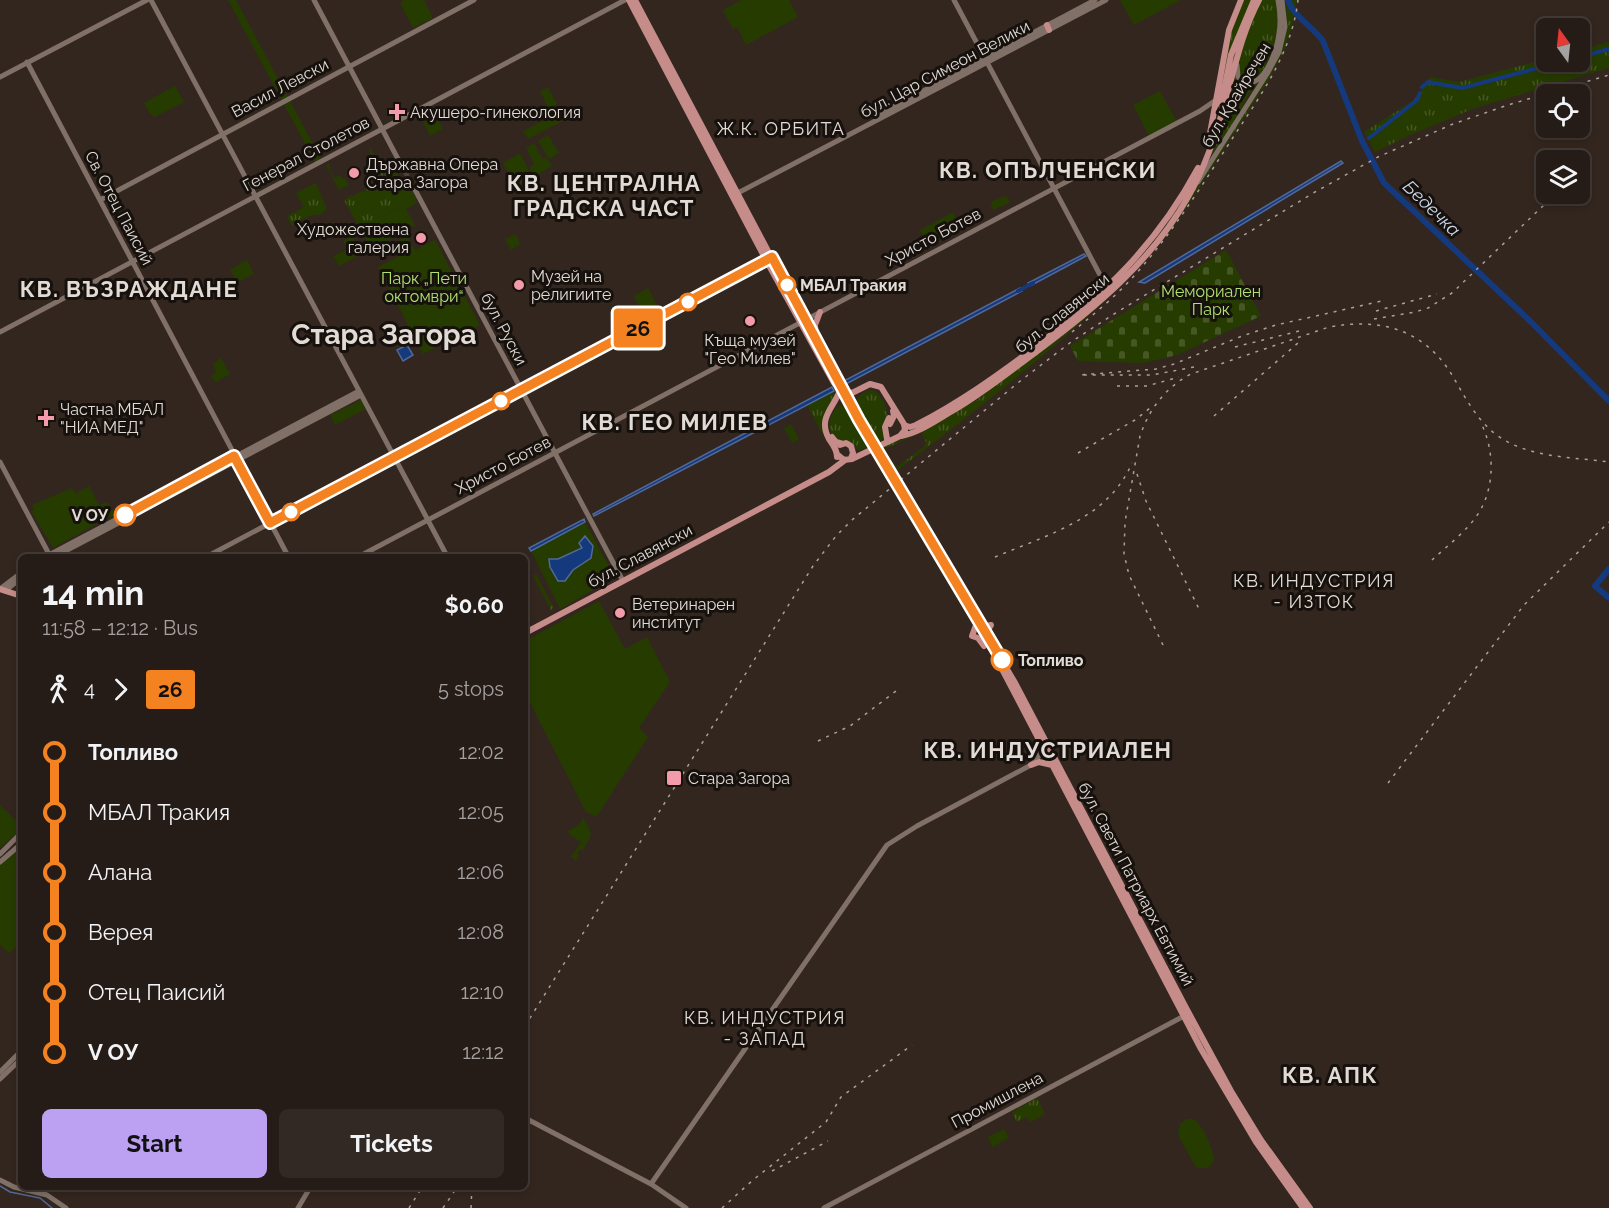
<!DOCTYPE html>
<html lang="en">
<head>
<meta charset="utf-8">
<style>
	body { margin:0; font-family:Raleway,sans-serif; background:#322924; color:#f1f3f6; height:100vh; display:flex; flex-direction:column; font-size:22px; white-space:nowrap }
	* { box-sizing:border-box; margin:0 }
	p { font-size:20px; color:#a4a1a1 }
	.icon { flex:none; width:33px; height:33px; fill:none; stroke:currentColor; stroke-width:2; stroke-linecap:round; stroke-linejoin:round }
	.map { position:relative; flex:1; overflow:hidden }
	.details { position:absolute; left:18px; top:554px; width:510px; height:636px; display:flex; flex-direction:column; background:#261c17; border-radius:9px; box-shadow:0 3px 9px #0003,0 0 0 2px #423a36 }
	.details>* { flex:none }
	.badge { padding:0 12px; border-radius:4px; font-size:21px; line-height:39px }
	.needle { width:39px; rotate:345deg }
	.controls { position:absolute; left:1536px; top:18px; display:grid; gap:12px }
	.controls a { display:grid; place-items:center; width:54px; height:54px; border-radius:9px; background:#261c17; box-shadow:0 3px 9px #0003,0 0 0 2px #423a36; font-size:30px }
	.map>.badge { position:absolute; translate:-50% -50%; box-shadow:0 0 0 3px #fff }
	.legs { display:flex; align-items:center; gap:9px; height:66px; padding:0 24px; font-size:20px }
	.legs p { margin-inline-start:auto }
	.overview { display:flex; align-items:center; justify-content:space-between; height:102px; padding:0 24px }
	h1 { font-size:33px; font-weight:700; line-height:45px }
	.primary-button { display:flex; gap:12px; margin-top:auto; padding:12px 24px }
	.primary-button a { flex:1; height:69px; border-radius:9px; background:#bca0f2; color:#111; font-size:24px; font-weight:700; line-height:69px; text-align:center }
	.primary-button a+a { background:#322924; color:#f1f3f6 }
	ul { padding:0 24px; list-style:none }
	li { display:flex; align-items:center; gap:21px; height:60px; font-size:22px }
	li i { display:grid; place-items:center; width:9px; height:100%; margin:0 8px; background:currentColor }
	li i::after { content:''; width:15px; height:15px; margin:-8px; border:4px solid; border-radius:50%; background:#261c17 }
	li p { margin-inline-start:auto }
	li:first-child i { background:linear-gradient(#0000 50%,currentColor 0) }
	li:last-child i { background:linear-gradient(currentColor 50%,#0000 0) }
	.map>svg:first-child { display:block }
</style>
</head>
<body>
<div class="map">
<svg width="1609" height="1208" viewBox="0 0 1609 1208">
	<defs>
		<pattern id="grass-tufts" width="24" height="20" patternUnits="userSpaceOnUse" patternTransform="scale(1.5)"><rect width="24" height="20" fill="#263b00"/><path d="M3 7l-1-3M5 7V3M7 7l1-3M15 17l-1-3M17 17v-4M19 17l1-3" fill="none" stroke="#455724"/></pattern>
		<pattern id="cemetery-stones" width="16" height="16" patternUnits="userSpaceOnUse" patternTransform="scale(1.5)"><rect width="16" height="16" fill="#263b00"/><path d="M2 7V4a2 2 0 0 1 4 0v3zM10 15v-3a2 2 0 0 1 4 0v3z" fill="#455724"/></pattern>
	</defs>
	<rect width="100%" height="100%" fill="#33261f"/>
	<!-- grass -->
	<path fill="url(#grass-tufts)" fill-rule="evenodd" d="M 1243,0 L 1251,0 L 1233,44 L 1212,130 L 1231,30 Z
		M 1262,0 L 1276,0 C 1281,29 1274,55 1258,79 L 1249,81 L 1240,76 C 1236,50 1251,23 1262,0 Z
		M 1285,0 L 1297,0 L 1292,26 L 1284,50 L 1269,79 L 1174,226 C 1135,276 1089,316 1041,357 C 993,397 944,435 894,473 L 879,448 L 977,400 L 1045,346 L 1061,337 L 1129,278 L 1187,203 L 1280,55 C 1287,36 1288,20 1285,0 ZM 921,432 L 927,444 L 897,467 L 893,461 L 891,462 L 885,449 Z
		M 1282,16 C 1287,44 1269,69 1254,92 L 1249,93 L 1235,123 L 1207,166 L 1219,135 L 1235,74 C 1238,83 1242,86 1251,87 C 1274,78 1281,37 1282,16 Z
		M 1609,42 L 1609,68 L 1475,108 L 1408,136 L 1375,152 L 1364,132 L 1414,100 L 1431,77 L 1459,82 L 1546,59 L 1546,62 L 1580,62 L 1580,50 Z
		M 371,149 L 384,175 L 390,158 L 402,182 L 406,180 L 409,185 L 403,188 L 406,194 L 404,189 L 410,185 L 411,182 L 412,185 L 410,187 L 416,199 L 360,229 L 344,200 L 352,195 L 354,197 L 354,195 L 362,191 L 363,192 L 366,191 L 365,188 L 379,178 L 373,165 L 376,163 L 369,150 Z
		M 329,163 L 330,167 L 329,168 L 334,178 L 340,175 L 342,179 L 345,178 L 349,185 L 339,190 L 326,165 Z
		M 316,183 L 327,209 L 320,215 C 310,213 301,221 292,226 L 287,216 L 304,207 L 296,193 Z
		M 873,390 C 891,401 888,423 883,440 L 876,444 L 856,404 C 857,395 865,390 873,390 Z
		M 834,391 L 835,396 C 823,418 821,413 824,438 L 807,405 Z
		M 841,405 L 844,407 L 868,448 L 858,450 L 852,443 C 845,440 837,442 833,436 C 825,426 831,410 841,405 Z
		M 536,574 L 554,608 L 551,610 L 533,576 Z
		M 1037,1098 L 1045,1114 L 1030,1122 L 1027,1117 L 1017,1122 L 1012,1112 Z"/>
	<!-- cemetery -->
	<path fill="url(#cemetery-stones)" d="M 1226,250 L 1261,316 L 1177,355 L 1143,363 L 1078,361 L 1070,346 Z"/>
	<!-- green -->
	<path fill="#263b00" d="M 228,0 L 236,0 L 322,161 L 316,164 Z
		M 404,0 L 424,0 L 433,18 L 413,28 L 400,3 Z
		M 741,0 L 789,0 L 798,17 L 746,45 L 737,27 L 733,29 L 723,10 Z
		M 1120,0 L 1181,0 L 1134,25 Z
		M 175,86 L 184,102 L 155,117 L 150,114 L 144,103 Z
		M 548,87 L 557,104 L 549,109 L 540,91 Z
		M 1160,91 L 1177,122 L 1149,136 L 1133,105 Z
		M 433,108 L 443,129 L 430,136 L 420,115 Z
		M 565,109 L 569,118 L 528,139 L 523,131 Z
		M 548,135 L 559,153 L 549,159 L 538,141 Z
		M 534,143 L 543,159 L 546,157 L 552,166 L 534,177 L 529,167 L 534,164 L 526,148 Z
		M 520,153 L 533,178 L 516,187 L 512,179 L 513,178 L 511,177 L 503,163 Z
		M 1006,196 L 1009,199 L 1009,203 L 993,210 L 991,207 L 992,201 Z
		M 416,199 L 417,203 L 406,209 L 416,227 L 407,224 L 395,231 L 397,235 L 372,250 L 360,229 Z
		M 953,212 L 961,228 L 928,245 L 920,230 Z
		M 516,234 L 520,244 L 511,250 L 505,239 Z
		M 352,236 L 361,254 L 339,266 L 333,256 L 347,249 L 343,241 Z
		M 407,236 L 415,250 L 435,240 L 480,325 L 423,354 L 378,267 L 401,255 L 398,249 L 401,247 L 398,241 Z
		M 247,260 L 254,274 L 237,282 L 230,270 Z
		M 648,288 L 660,311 L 646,319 L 634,296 Z
		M 221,358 L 230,374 L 216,382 L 210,376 L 216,373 L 213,364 Z
		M 361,400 L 366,409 L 335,425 L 330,415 Z
		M 791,424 L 799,439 L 792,443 L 784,428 Z
		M 89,486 L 99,505 L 107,502 L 116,515 C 108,519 99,515 95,525 L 53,548 L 31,511 L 34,510 L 32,505 L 72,488 L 75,494 Z
		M 585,522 L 614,575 L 614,578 L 560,609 L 531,551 Z
		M 599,601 L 625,649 L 647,637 L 670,682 L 639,728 L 648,737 L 599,813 L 595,816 L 586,812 L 525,693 L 525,641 Z
		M 0,805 L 21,825 L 21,829 L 0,848 Z
		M 583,817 C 592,834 594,832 583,850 L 580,849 L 577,853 L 579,855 L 576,861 L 571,857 L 581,842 L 570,835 L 568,831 L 580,824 Z
		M 21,848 L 21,943 L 9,953 L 0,945 L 0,865 Z
		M 1187,1119 C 1191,1119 1193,1118 1196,1121 C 1203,1127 1215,1152 1214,1161 L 1208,1168 L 1199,1168 L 1195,1166 L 1178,1135 L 1180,1124 Z
		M 1004,1129 L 1009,1138 L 992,1147 L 988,1137 Z"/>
	<!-- water -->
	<path fill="#14397d" stroke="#526997" stroke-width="1.5" d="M 1341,161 L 1343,163 L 1145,283 L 1139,282 Z
		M 1084,254 L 1086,256 L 1030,286 L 1028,283 Z
		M 1020,288 L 1022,291 L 844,385 L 842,382 Z
		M 407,345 L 413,355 L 403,361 L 397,350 Z
		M 832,387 L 834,391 L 594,516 L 593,514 Z
		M 584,519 L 585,522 L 531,551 L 529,548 Z
		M 585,536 L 593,546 L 591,558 L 573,570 L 565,581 L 558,581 L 550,567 L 549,559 L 558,559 L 582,548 L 579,543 Z"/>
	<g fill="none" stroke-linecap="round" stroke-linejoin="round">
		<!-- stream -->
		<path stroke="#526997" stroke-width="1.5" d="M 0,1186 L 10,1192 L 40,1198 L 52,1208"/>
		<!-- canal -->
		<path stroke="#14397d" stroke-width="4" d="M 1580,57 L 1609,49
			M 1422,87 L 1428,82 L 1462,88 L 1561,62
			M 1369,138 L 1417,100 L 1420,93
			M 1018,291 L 1033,283"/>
		<!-- river -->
		<path stroke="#14397d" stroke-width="6" d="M 1288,0 C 1293,16 1313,27 1323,41 L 1362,141 L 1384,183 L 1530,321 L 1609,401
			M 1609,569 L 1595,586 L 1609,598"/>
		<!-- secondary-tunnel -->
		<path stroke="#4d413a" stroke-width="5" stroke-dasharray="5 2.5" stroke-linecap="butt" d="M 398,159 L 413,186"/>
		<!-- secondary -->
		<path stroke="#807067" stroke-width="5" d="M 151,0 L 447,556
			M 314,0 L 398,159
			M 954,0 L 1108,290
			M 27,62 L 288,556
			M 1237,65 L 1238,77 L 1244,83 C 1265,87 1277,50 1279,33 C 1281,22 1280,11 1278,0
			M 0,77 L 147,0
			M 876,116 L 1095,0
			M 1198,182 L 1267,74 L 1279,52 L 1285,27 L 1282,0
			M 413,186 L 623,581
			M 734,195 L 1106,0
			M 100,200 L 474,0
			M 0,332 L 625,0
			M 0,462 L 50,556
			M 47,556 L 359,391
			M 56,556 L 361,395
			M 208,556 L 768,259
			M 360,556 L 1200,111 L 1216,100
			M 0,589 L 21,573
			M 5,591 L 21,578
			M 0,854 L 21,833
			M 0,862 L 21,844
			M 0,1072 L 21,1051
			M 0,1079 L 21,1059
			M 525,1118 L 651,1184 L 686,1208
			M 0,1180 L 14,1187 L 47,1195 L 66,1208
			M 651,1184 L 887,845 L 917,826 L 1031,765 L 1037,759 L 1044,746
			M 298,1208 L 311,1186
			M 824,1208 L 1184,1016"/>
		<!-- primary -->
		<path stroke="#c58c89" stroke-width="6" d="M 629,0 L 766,260 L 834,383
			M 635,0 L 848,402 L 1014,681 L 1185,1006 L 1231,1091 L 1261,1140 L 1310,1208
			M 1047,25 L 1049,30
			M 1221,105 L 1231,55 L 1254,0
			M 1208,144 L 1229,30 L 1241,0
			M 816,338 L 815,325 L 820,312
			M 890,424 L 894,416 L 893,411
			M 904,425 L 910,427 L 916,425 C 960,402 994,378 1034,348 C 1104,295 1156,246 1198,168
			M 901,436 C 919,433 938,419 954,410 C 983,393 1009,372 1036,352 C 1094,309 1152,261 1188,197 C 1206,166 1218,129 1227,95 C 1236,62 1243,30 1259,0
			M 832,437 L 836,442 L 843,444
			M 887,439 L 885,427 L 889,418
			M 840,445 L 846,443 L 851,446 L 853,453 L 851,458
			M 838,455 L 844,460 L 852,459 L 900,436 L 905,430 L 904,424 L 881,387 L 870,384 L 852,393 L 843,391
			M 837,457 C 837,449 833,445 829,439 C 818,419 832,409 839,393
			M 0,589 L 21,596
			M 979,623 L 986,626 L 991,625 L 988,630 L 989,637
			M 976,625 L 972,636 L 978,638 L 984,646
			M 525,633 L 829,472 L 845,460
			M 992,650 L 1201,1049 L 1256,1142 L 1303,1208
			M 1031,765 L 1039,762 L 1052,765"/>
		<!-- rail -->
		<path stroke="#aba19b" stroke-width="1.5" stroke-dasharray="3 6" stroke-linecap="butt" d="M 1376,311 L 1437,294
			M 1374,319 L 1415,312 L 1428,308 L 1452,293 L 1546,203
			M 1072,332 C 1093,315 1115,297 1133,277 C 1171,235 1201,187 1232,139 C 1260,96 1292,53 1298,0
			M 1235,347 L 1299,331
			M 1194,367 L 1152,375 L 1080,375 L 1156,369 L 1174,364 L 1242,336 L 1276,325 L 1386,300
			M 1117,386 L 1147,386 L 1179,377
			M 1214,416 L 1298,343
			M 1078,453 L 1135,420 L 1150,408
			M 1137,474 L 1146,501 L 1200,611
			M 995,557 C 1047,535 1108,519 1132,463
			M 1432,560 C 1448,545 1470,529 1481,509 C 1495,483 1494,449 1481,423
			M 1163,645 L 1129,575 L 1124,554 L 1125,522 L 1140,436 C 1149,409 1166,387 1191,374 L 1329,327 C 1379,318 1423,328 1452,375 C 1465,397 1477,421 1498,436 C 1529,458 1573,457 1609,462
			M 818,741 L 850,726 L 896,691
			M 1388,783 L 1524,605 L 1609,522
			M 525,1026 L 813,566 L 836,536 L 852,520 L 1019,382 L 1071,342 L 1114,314 L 1315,192 L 1378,157 L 1453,124 L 1508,105 L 1609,75
			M 772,1171 L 828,1141
			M 409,1208 L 423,1186
			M 443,1208 L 458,1186
			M 471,1208 L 472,1186
			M 722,1208 L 753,1180 L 826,1122 L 841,1097 L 912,1045"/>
	</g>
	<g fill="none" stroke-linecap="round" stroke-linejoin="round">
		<!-- line-1 casing -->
		<g stroke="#fff" stroke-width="14">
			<path id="line-1" d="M 125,515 L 234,456 L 270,523 L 772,257 L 859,420 L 1002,660"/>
		</g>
		<!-- line-1 -->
		<use href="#line-1" stroke="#f58220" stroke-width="9"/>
	</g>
	<!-- markers -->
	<g fill="#f39aab" stroke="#16110d" stroke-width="2">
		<path d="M394 103h6v6h6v6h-6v6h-6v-6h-6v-6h6z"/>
		<circle cx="354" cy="173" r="6"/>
		<circle cx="421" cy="238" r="6"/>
		<circle cx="519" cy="285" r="6"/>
		<circle cx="750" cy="321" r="6"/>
		<path d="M43 409h6v6h6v6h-6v6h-6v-6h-6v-6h6z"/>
		<circle cx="620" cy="613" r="6"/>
		<rect x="666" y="770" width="16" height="16" rx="3"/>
	</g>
	<g fill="#fff" stroke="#f58220" stroke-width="3">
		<circle cx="787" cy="285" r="8"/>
		<circle cx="688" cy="302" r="8"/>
		<circle cx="501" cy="401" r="8"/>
		<circle cx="291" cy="512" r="8"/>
		<circle cx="125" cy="515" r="10"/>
		<circle cx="1002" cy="660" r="10"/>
	</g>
	<g text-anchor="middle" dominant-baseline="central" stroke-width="6" stroke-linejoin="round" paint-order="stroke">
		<!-- street labels -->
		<g font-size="16" fill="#e2dad5" stroke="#16110d">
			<text transform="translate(945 69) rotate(-28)">бул. Цар Симеон Велики</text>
			<text transform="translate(280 88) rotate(-28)">Васил Левски</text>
			<text transform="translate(1236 95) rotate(-59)">бул. Крайречен</text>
			<text transform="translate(306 154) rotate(-28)">Генерал Столетов</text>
			<text transform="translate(119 208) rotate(62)">Св. Отец Паисий</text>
			<text transform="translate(933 237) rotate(-28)">Христо Ботев</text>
			<text transform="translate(1062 313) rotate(-39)">бул. Славянски</text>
			<text transform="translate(504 329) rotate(62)">бул. Руски</text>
			<text transform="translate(503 465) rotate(-28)">Христо Ботев</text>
			<text transform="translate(640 556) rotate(-28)">бул. Славянски</text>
			<text transform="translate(1136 884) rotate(62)">бул. Свети Патриарх Евтимий</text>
			<text transform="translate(997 1100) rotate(-28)">Промишлена</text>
		</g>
		<!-- poi labels -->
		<g font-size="16" fill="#e2dad5" stroke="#16110d" text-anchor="start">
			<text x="410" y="112">Акушеро-гинекология</text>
			<text x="366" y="164">Държавна Опера<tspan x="366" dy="18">Стара Загора</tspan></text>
			<text x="409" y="229" text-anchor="end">Художествена<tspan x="409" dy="18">галерия</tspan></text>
			<text x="531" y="276">Музей на<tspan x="531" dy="18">религиите</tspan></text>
			<text x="750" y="340" text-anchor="middle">Къща музей<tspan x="750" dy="18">"Гео Милев"</tspan></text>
			<text x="60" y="409">Частна МБАЛ<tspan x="60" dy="18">"НИА МЕД"</tspan></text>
			<text x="632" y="604">Ветеринарен<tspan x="632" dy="18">институт</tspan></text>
			<text x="688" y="778">Стара Загора</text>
		</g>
		<!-- park labels -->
		<g font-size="16" fill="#b1e270" stroke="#16110d">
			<text x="424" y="278">Парк „Пети<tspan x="424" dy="18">октомври“</tspan></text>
			<text x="1211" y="291">Мемориален<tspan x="1211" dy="18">Парк</tspan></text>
		</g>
		<!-- stop labels -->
		<g font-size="16" font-weight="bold" fill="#e2dad5" stroke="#16110d" text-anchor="start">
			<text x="800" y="285">МБАЛ Тракия</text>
			<text x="108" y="515" text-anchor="end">V ОУ</text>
			<text x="1018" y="660">Топливо</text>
		</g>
		<!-- neighbourhood labels -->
		<g font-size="18" letter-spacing="1.5" fill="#e2dad5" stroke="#16110d">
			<text x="781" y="128">Ж.К. ОРБИТА</text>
			<text x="1314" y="580">КВ. ИНДУСТРИЯ<tspan x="1314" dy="21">- ИЗТОК</tspan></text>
			<text x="765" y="1017">КВ. ИНДУСТРИЯ<tspan x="765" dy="21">- ЗАПАД</tspan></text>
		</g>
		<!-- water labels -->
		<g font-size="18" font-style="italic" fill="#cdd9ed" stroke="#16110d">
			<text transform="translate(1432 208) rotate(44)">Бедечка</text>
		</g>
		<!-- district labels -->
		<g font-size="22" font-weight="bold" letter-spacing="1.5" fill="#e2dad5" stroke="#16110d">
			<text x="1048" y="170">КВ. ОПЪЛЧЕНСКИ</text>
			<text x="604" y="183">КВ. ЦЕНТРАЛНА<tspan x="604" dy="25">ГРАДСКА ЧАСТ</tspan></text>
			<text x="129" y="289">КВ. ВЪЗРАЖДАНЕ</text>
			<text x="675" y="422">КВ. ГЕО МИЛЕВ</text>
			<text x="1048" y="750">КВ. ИНДУСТРИАЛЕН</text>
			<text x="1330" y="1075">КВ. АПК</text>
		</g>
		<!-- town labels -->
		<g font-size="28" font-weight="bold" fill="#e2dad5" stroke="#16110d">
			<text x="384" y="334">Стара Загора</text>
		</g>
	</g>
</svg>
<div class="controls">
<a><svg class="needle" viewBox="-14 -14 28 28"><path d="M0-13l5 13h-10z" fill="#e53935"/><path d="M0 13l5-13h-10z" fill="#a4a1a1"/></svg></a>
<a><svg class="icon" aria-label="locate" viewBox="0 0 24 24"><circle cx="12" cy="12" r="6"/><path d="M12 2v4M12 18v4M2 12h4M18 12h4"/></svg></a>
<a><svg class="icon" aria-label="layers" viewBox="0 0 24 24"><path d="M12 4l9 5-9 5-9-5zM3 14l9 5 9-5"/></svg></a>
</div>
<b class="badge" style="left:638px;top:328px;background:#f58220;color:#111">26</b>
<section class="details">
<div class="overview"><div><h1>14 min</h1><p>11:58 – 12:12 · Bus</p></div><b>$0.60</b></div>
<div class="legs"><svg class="icon" aria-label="walk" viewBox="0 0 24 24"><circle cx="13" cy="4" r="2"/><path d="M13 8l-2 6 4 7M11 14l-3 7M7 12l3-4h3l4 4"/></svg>4<svg class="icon" aria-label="forward" viewBox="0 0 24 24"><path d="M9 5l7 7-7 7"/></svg><b class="badge" style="background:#f58220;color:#111">26</b><p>5 stops</p></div>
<ul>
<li><i style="color:#f58220"></i><b>Топливо</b><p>12:02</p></li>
<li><i style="color:#f58220"></i><span>МБАЛ Тракия</span><p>12:05</p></li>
<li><i style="color:#f58220"></i><span>Алана</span><p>12:06</p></li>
<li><i style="color:#f58220"></i><span>Верея</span><p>12:08</p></li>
<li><i style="color:#f58220"></i><span>Отец Паисий</span><p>12:10</p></li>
<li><i style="color:#f58220"></i><b>V ОУ</b><p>12:12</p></li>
</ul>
<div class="primary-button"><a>Start</a><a>Tickets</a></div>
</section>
</div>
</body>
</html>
